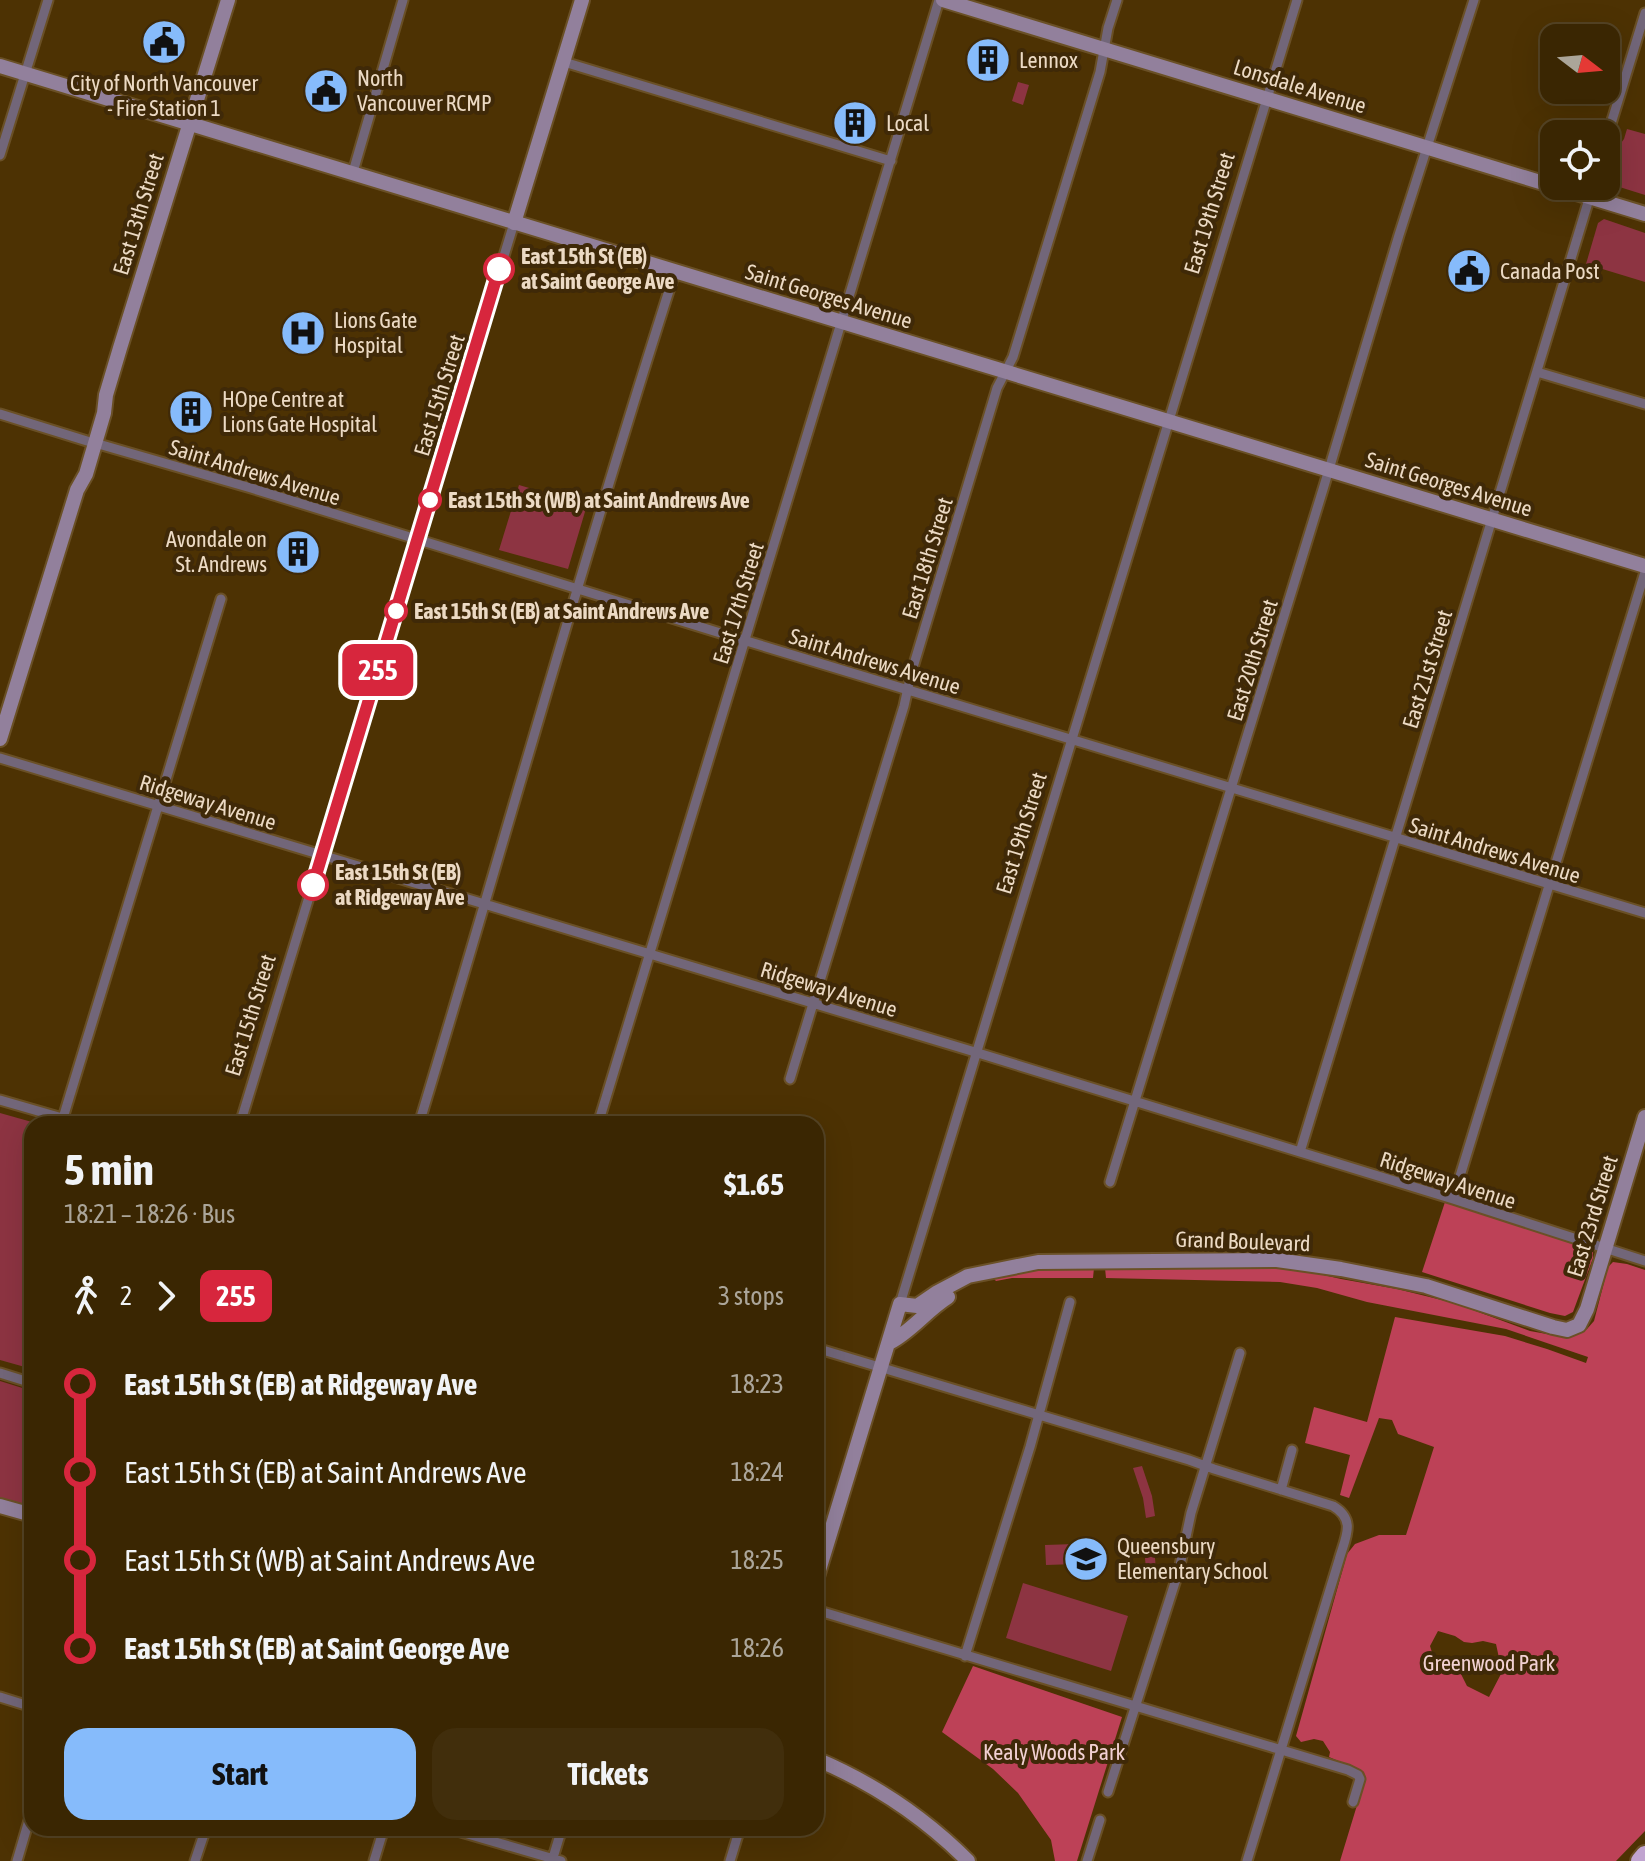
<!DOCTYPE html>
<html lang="en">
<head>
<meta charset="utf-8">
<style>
	body { margin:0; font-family:"Asap Condensed",sans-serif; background:#412e0c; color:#f1f3f6; height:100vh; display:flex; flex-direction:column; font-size:30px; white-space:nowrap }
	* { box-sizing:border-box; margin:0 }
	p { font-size:26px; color:#aba599 }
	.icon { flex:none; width:44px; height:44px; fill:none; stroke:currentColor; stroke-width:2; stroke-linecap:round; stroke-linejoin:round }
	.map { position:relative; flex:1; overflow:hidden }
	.sheet { position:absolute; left:24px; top:1116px; width:800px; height:720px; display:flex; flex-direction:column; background:#3a2602; border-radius:24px; box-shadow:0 8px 32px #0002,0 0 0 2px #544324 }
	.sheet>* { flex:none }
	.badge { padding:0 16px; border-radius:12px; font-size:28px; line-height:52px }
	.needle { width:52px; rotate:106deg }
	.controls { position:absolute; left:1540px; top:24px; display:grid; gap:16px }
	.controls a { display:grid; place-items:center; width:80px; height:80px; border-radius:16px; background:#3a2602; box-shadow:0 8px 32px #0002,0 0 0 2px #544324; font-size:40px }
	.map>.badge { position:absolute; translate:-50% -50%; box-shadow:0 0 0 4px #fff }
	.legs { display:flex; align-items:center; gap:12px; height:88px; padding:0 40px; font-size:26px }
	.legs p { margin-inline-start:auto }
	.head { display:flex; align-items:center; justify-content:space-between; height:136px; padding:0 40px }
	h1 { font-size:44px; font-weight:700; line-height:60px }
	.primary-button { display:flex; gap:16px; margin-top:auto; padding:16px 40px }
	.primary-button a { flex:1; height:92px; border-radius:24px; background:#86bbfb; color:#111; font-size:32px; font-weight:700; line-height:92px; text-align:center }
	.primary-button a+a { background:#412e0c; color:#f1f3f6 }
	ul { padding:0 40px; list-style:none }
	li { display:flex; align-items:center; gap:28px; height:88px; font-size:30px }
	li i { display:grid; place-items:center; width:12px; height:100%; margin:0 10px; background:currentColor }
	li i::after { content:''; width:20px; height:20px; margin:-10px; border:6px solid; border-radius:50%; background:#3a2602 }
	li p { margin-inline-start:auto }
	li:first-child i { background:linear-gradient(#0000 50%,currentColor 0) }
	li:last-child i { background:linear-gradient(currentColor 50%,#0000 0) }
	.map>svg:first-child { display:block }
</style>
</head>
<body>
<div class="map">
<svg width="1645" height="1861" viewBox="0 0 1645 1861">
	<rect width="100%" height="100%" fill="#4d3203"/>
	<!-- green -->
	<path fill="#8d3442" d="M 1018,82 L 1029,85 L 1023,105 L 1012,101 Z
		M 1627,129 L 1645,134 L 1645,195 L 1610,184 L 1622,146 L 1621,143 L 1624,139 Z
		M 1604,219 L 1645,233 L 1645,282 L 1586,264 L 1598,223 Z
		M 519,485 L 587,505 L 568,569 L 499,550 Z
		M 0,1113 L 39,1124 L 32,1124 L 32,1369 L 0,1360 Z
		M 0,1381 L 32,1391 L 32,1510 L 0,1501 Z
		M 1142,1466 L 1152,1496 L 1155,1516 L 1146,1518 L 1143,1498 L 1133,1468 Z
		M 1075,1544 L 1076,1564 L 1046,1565 L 1045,1545 Z
		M 1144,1545 L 1154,1545 L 1156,1571 L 1146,1571 Z
		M 1023,1583 L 1128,1616 L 1111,1671 L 1006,1638 Z"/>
	<!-- forest -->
	<path fill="#bd4157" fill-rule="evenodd" d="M 1445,1202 L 1589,1247 L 1593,1252 L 1593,1258 L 1573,1312 L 1565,1316 L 1550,1313 L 1422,1272 Z
		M 1613,1262 L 1627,1264 L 1645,1270 L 1645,1831 L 1616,1861 L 1340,1861 L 1365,1779 L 1364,1772 L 1329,1757 L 1330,1752 L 1323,1741 L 1314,1739 L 1301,1742 L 1296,1736 L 1347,1554 L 1355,1544 L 1379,1535 L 1406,1535 L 1434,1447 L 1398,1434 L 1392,1420 L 1379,1418 L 1349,1498 L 1340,1495 L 1350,1455 L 1305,1443 L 1314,1407 L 1367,1422 L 1395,1317 L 1505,1336 L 1547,1349 L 1586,1363 L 1588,1357 L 1506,1329 L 1367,1302 L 1317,1288 L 1280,1282 L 1106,1278 L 1105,1268 L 1275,1264 L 1341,1279 L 1397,1289 L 1454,1303 L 1530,1331 L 1569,1338 L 1587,1329 L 1594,1321 L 1608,1267 ZM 1438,1631 L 1455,1636 L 1464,1642 L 1472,1643 L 1483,1641 L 1496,1644 L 1502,1672 L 1489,1697 L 1467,1686 L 1460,1672 L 1436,1665 L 1430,1646 Z
		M 1026,1268 L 1094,1268 L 1093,1278 L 1012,1278 L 996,1281 L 994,1279 Z
		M 973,1666 L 1122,1717 L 1077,1861 L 1055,1861 L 1051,1840 L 1018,1793 L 993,1769 L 942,1732 Z"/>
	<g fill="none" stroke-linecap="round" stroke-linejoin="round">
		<!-- street casing -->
		<g stroke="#6a5026" stroke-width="13">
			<path id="street" d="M 564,62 L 891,161
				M 1606,140 L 1645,13
				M 0,155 L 48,0
				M 353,172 L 403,0
				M 1537,372 L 1645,404
				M 0,414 L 87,441
				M 95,443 L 251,488 L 730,636 L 1645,913
				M 0,758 L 965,1049 L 1453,1199 L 1645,1261
				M 790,1079 L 904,706 L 911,674 L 997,388 L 1013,357 L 1100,72 L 1108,28 L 1117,0
				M 0,1100 L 83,1124
				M 63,1118 L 221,599
				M 240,1124 L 514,223
				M 419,1124 C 505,840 584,555 675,272
				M 598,1124 L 939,0
				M 1300,1152 L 1593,186
				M 1110,1182 L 1324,486 L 1399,235 L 1474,0
				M 1453,1199 L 1645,572
				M 900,1304 L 1297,0
				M 816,1348 L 1189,1460 L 1214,1469 L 1333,1506 C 1357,1520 1345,1538 1339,1560 L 1247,1861
				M 0,1373 L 32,1383
				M 1281,1490 L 1292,1450
				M 816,1610 L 1348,1770 L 1358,1775 L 1360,1779 L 1353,1802
				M 965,1656 L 1030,1447 L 1070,1302
				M 0,1697 L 32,1707
				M 1108,1792 L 1179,1570 L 1191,1513 L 1240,1353
				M 447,1828 L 561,1861
				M 17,1861 L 32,1810
				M 195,1861 L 206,1828
				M 374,1861 L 384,1828
				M 552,1861 L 562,1828
				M 730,1861 L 740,1828
				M 1087,1861 L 1100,1820"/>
		</g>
		<!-- secondary casing -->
		<g stroke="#6a5026" stroke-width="18">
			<path id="secondary" d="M 943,0 L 1645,214
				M 0,66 L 1645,566
				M 514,223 L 582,0
				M 0,739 L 77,490 L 86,474 L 104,413 L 106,395 L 120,348 L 228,0
				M 889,1343 C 911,1332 927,1310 948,1297
				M 0,1506 L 32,1515
				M 816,1580 L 900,1304 L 917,1306 L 936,1293 L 968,1276 L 1038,1262 L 1277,1260 L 1341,1269 L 1426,1286 L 1553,1327 L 1567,1330 L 1579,1325 L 1587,1309 L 1645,1117
				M 816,1759 C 873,1783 925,1818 968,1861"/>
		</g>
		<!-- highway casing -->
		<g stroke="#6a5026" stroke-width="22">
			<path id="highway" d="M 1640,1861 L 1645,1855"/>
		</g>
		<!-- street -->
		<use href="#street" stroke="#726679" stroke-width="9"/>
		<!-- secondary -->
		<use href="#secondary" stroke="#92809c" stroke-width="14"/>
		<!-- highway -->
		<use href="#highway" stroke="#c1a4d0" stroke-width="18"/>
	</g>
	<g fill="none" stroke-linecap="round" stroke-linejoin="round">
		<!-- line-1 casing -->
		<g stroke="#fff" stroke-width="18">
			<path id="line-1" d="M 313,885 L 499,269"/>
		</g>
		<!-- line-1 -->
		<use href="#line-1" stroke="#d7263d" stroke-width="12"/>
	</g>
	<!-- icons -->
	<defs>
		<g id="civic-disc" transform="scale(2.3)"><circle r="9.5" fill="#86bbfb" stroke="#3f2908"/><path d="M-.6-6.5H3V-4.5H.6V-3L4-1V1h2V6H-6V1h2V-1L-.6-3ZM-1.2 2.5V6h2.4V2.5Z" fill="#111"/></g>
		<g id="building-disc" transform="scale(2.3)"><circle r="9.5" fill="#86bbfb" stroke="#3f2908"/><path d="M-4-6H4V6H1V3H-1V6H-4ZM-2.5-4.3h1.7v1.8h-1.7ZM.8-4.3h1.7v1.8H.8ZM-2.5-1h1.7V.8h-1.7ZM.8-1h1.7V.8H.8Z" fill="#111"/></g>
		<g id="hospital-disc" transform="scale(2.3)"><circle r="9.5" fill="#86bbfb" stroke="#3f2908"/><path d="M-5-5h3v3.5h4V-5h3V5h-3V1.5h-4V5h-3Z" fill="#111"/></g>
		<g id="school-disc" transform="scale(2.3)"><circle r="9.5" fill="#86bbfb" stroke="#3f2908"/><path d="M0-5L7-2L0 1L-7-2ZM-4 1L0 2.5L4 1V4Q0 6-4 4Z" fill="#111"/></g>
	</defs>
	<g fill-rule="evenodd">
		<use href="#civic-disc" x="164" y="42"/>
		<use href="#building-disc" x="988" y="60"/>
		<use href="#civic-disc" x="326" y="91"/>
		<use href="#building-disc" x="855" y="123"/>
		<use href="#civic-disc" x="1469" y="271"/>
		<use href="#hospital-disc" x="303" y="333"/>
		<use href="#building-disc" x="191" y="412"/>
		<use href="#building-disc" x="298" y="552"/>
		<use href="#school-disc" x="1086" y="1559"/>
	</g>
	<!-- markers -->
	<g fill="#fff" stroke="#d7263d" stroke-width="4">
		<circle cx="499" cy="269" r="14"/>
		<circle cx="430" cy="500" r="10"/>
		<circle cx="396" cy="611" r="10"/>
		<circle cx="313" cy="885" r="14"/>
	</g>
	<g text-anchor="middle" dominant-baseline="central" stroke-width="8" stroke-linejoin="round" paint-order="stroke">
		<!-- poi labels -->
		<g font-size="22" fill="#ecdac4" stroke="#3f2908" text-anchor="start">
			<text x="1019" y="60">Lennox</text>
			<text x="357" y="78">North<tspan x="357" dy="25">Vancouver RCMP</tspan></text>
			<text x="164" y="83" text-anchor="middle">City of North Vancouver<tspan x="164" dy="25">- Fire Station 1</tspan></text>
			<text x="886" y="123">Local</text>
			<text x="1500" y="271">Canada Post</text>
			<text x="334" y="320">Lions Gate<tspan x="334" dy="25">Hospital</tspan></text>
			<text x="222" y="399">HOpe Centre at<tspan x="222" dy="25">Lions Gate Hospital</tspan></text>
			<text x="267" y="539" text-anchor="end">Avondale on<tspan x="267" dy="25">St. Andrews</tspan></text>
			<text x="1117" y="1546">Queensbury<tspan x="1117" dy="25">Elementary School</tspan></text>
		</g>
		<!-- street labels -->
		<g font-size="22" fill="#ecdac4" stroke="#3f2908">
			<text transform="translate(1300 86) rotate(17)">Lonsdale Avenue</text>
			<text transform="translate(1209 213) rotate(-73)">East 19th Street</text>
			<text transform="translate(138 214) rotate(-73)">East 13th Street</text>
			<text transform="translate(829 296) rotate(17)">Saint Georges Avenue</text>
			<text transform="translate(439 395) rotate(-73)">East 15th Street</text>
			<text transform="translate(255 472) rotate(17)">Saint Andrews Avenue</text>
			<text transform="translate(1449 484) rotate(17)">Saint Georges Avenue</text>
			<text transform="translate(927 558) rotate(-73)">East 18th Street</text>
			<text transform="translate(738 603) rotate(-73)">East 17th Street</text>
			<text transform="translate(1252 660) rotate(-73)">East 20th Street</text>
			<text transform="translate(875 661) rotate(17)">Saint Andrews Avenue</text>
			<text transform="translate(1427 669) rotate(-73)">East 21st Street</text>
			<text transform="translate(208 802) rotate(17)">Ridgeway Avenue</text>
			<text transform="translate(1021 833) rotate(-73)">East 19th Street</text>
			<text transform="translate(1495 850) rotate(17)">Saint Andrews Avenue</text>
			<text transform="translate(829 989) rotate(17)">Ridgeway Avenue</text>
			<text transform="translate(250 1015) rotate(-73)">East 15th Street</text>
			<text transform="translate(1448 1180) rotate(18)">Ridgeway Avenue</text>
			<text transform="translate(1592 1216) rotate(-73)">East 23rd Street</text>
			<text transform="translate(1243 1241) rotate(2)">Grand Boulevard</text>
		</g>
		<!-- stop labels -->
		<g font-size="22" font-weight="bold" fill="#ecdac4" stroke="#3f2908" text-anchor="start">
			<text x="521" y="256">East 15th St (EB)<tspan x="521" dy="25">at Saint George Ave</tspan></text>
			<text x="448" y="500">East 15th St (WB) at Saint Andrews Ave</text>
			<text x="414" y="611">East 15th St (EB) at Saint Andrews Ave</text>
			<text x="335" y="872">East 15th St (EB)<tspan x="335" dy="25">at Ridgeway Ave</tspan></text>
		</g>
		<!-- park labels -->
		<g font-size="22" fill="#f2d1d3" stroke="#3f2908">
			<text x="1489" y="1663">Greenwood Park</text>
			<text x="1054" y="1752">Kealy Woods Park</text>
		</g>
	</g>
</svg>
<div class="controls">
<a><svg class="needle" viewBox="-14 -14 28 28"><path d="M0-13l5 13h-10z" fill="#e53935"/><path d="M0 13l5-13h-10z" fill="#aba599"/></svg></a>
<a><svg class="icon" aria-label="locate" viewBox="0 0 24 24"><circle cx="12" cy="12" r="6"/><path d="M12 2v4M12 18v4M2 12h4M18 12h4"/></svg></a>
</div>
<b class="badge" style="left:378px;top:670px;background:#d7263d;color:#fff">255</b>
<section class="sheet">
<div class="head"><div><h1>5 min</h1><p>18:21 – 18:26 · Bus</p></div><b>$1.65</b></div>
<div class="legs"><svg class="icon" aria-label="walk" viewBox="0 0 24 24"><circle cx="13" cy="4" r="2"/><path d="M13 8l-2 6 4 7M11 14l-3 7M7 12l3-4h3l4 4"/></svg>2<svg class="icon" aria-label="forward" viewBox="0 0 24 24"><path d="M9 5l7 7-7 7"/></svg><b class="badge" style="background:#d7263d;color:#fff">255</b><p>3 stops</p></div>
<ul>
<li><i style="color:#d7263d"></i><b>East 15th St (EB) at Ridgeway Ave</b><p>18:23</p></li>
<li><i style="color:#d7263d"></i><span>East 15th St (EB) at Saint Andrews Ave</span><p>18:24</p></li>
<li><i style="color:#d7263d"></i><span>East 15th St (WB) at Saint Andrews Ave</span><p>18:25</p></li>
<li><i style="color:#d7263d"></i><b>East 15th St (EB) at Saint George Ave</b><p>18:26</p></li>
</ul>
<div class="primary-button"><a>Start</a><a>Tickets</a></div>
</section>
</div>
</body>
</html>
